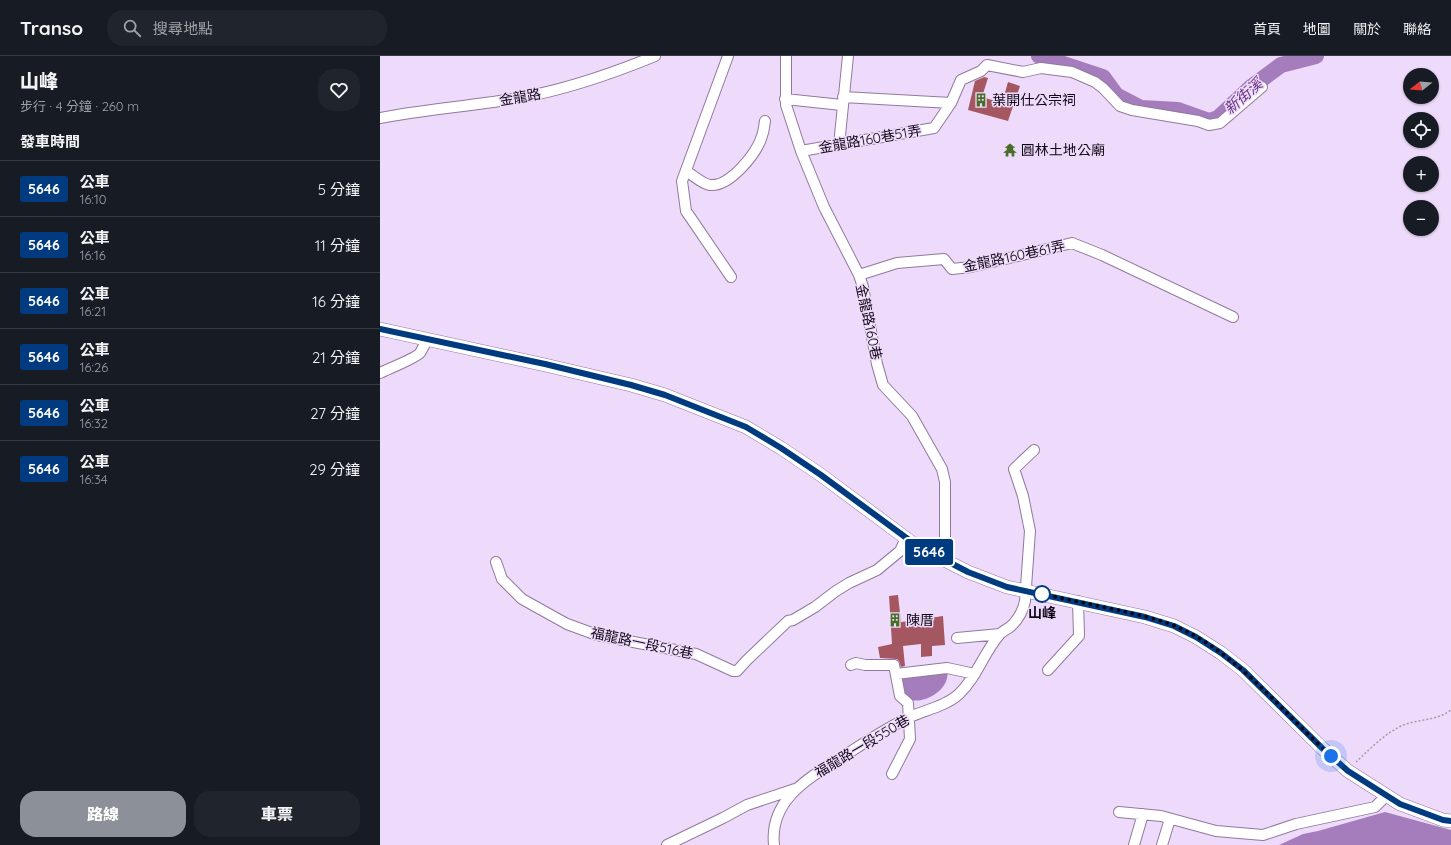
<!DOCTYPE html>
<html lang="zh-TW">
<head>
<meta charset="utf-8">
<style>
	body { margin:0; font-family:Quicksand,"Noto Sans TC",sans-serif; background:#20242c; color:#f1f3f6; height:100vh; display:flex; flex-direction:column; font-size:15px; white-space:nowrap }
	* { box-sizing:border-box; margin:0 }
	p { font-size:13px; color:#9ea1a6 }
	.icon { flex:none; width:22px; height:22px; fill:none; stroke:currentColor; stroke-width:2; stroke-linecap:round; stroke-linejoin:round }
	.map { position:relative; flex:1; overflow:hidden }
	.sheet { display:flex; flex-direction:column; background:#171b24; width:380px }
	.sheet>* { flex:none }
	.badge { padding:0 8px; border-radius:3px; font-size:14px; line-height:26px }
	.needle { width:26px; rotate:253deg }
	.controls { position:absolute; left:1023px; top:12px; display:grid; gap:8px }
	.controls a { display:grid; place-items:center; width:36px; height:36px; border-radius:50%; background:#171b24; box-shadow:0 1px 3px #0004; font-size:20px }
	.you { position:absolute; width:20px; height:20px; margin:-10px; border:3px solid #fff; border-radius:50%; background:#1a73e8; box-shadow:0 0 0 6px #1a73e833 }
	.map>.badge { position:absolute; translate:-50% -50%; box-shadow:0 0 0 2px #fff }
	h2 { padding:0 20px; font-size:15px; line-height:36px }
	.round { display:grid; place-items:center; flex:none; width:42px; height:42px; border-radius:16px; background:#20242c }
	.summary { display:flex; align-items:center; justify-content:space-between; height:68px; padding:0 20px }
	h1 { font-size:19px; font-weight:800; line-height:30px }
	.button { display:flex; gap:8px; margin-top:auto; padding:8px 20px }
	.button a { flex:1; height:46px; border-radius:16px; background:#8c9099; color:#fff; font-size:16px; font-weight:800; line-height:46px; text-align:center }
	.button a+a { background:#20242c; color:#f1f3f6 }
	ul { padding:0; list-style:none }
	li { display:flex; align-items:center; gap:12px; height:56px; padding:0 20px; border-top:1px solid #363941 }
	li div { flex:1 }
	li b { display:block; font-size:15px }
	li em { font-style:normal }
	li .badge { min-width:44px; font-weight:700; text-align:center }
	header { display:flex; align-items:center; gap:24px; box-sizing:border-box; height:56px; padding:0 20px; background:#171b24; border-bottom:1px solid #363941 }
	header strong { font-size:19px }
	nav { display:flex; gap:22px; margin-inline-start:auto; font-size:14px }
	.search { width:280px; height:36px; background:#20242c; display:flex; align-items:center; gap:10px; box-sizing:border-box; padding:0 14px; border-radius:16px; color:#9ea1a6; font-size:15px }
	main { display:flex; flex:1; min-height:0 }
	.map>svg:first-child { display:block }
</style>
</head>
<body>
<header>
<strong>Transo</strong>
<div class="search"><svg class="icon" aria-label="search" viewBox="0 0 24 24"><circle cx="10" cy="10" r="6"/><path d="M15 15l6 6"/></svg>搜尋地點</div>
<nav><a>首頁</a><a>地圖</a><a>關於</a><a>聯絡</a></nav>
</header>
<main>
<section class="sheet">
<div class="summary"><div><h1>山峰</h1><p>步行 · 4 分鐘 · 260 m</p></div><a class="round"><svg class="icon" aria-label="heart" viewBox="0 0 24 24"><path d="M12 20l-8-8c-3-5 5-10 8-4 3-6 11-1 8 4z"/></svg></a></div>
<h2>發車時間</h2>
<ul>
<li><span class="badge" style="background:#003b80;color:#fff">5646</span><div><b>公車</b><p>16:10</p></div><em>5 分鐘</em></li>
<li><span class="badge" style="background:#003b80;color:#fff">5646</span><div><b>公車</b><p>16:16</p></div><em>11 分鐘</em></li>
<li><span class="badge" style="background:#003b80;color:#fff">5646</span><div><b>公車</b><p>16:21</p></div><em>16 分鐘</em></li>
<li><span class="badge" style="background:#003b80;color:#fff">5646</span><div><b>公車</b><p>16:26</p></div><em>21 分鐘</em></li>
<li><span class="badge" style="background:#003b80;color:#fff">5646</span><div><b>公車</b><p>16:32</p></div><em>27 分鐘</em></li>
<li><span class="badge" style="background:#003b80;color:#fff">5646</span><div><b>公車</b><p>16:34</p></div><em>29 分鐘</em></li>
</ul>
<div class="button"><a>路線</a><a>車票</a></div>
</section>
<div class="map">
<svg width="1071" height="789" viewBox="0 0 1071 789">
	<rect width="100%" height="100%" fill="#eedbfb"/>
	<!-- water -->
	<path fill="#a57dbd" d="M 567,615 C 572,636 533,655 524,638 C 521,633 521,625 520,619 Z
		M 1005,756 L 1071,774 L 1071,789 L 899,789 L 923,778 L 938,775 Z"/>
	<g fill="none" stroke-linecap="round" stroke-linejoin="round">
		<!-- river -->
		<path stroke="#a57dbd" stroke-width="16" d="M 659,0 L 723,21 L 736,39 L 761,52 L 798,54 L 829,65 L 838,62 L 870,32 L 901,9 L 936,0"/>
	</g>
	<!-- building -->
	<path fill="#a45661" d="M 604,21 L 608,22 L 602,41 L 622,47 L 628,26 L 640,30 L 628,65 L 588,54 L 595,25 Z
		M 518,539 L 521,566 L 539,564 L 539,560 L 550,558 L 550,562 L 563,560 L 565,589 L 552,590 L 552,600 L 541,601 L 541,588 L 523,590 L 525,610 L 521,611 L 519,605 L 517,603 L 500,602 L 498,591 L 512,588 L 509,540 Z"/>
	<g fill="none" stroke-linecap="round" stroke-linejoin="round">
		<!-- minor casing -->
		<g stroke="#90799d" stroke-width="12">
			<path id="minor" d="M 348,0 L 302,125 L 306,155 L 351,221
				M 406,0 L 406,49 L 421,95 L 444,151 L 479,219 L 483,231 L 497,308 L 503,329 L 532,360 L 562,413 L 565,426 L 565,504
				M 463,41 L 571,47
				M 405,43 L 462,49
				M 0,62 C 46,53 93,50 138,42 C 185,34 231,18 275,0
				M 459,89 L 468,0
				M 421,95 L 554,72 L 571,47 L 581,24 L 601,15 L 607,9 L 643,16 L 661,12 L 692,16 L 715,26 L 723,32 L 740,50 L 752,54 L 818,65 L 829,69 L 840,67 L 882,31
				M 306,115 C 313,119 322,128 330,129 C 350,131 377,97 382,80 C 384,75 384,70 385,65
				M 479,219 L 517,207 L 564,203 L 572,213 L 591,211 L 692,187 L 722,199 L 853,261
				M 0,317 C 8,313 36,302 40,297 C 43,292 45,287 48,283
				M 116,506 L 122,523 L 142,543 L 187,568 L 217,579 L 316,598 L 353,615 L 357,615 L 367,604 L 408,565 L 413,564 L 435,551 L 456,535 L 469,527 L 497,514 L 520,495 L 526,482
				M 577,582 L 620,578
				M 471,609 L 476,607 L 485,609 L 514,609 L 520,640 L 528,647 L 530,683 L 512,718
				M 668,614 L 699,580 L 698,545
				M 516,618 L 567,612 L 595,618
				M 739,756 L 781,760 L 836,775 L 883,779 L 916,768 L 995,751 L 1006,740
				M 287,789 L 343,762 L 367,749 L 415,733
				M 394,789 C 389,741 433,720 467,698 C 487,685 508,671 530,661 C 545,654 566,650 579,638 C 597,621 604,596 620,578 C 623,575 627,573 630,571 C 638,564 643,555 645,545 L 650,475 L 643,440 L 634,413 L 654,394
				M 754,789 L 763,758
				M 782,789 L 790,763"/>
		</g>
		<!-- major casing -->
		<g stroke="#90799d" stroke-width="14">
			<path id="major" d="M 0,273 L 165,309 L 251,329 L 285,339 L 366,371 L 401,392 L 441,419 L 535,489 L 588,516 L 627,531 L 765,561 L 794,570 L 816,581 L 841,597 L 863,614 L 942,692 L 968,715 L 1020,748 L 1063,764 L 1071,765"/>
		</g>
		<!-- path -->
		<path stroke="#a797b1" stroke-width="1.5" stroke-dasharray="2 2" stroke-linecap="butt" d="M 976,706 C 991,692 1007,675 1026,668 C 1042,663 1058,664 1071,654"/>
		<!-- minor -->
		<use href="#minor" stroke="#fff" stroke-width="10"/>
		<!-- major -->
		<use href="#major" stroke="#fff" stroke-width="13"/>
	</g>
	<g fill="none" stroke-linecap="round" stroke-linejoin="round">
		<!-- line casing -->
		<g stroke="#fff" stroke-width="9">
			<path id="line" d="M 0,273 L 165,308 L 251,329 L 285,339 L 366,371 L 401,392 L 441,419 L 536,489 L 588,516 L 627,531 L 765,561 L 794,570 L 816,581 L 841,597 L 863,614 L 942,692 L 968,715 L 1020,748 L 1063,764 L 1071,765"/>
		</g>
		<!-- line -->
		<use href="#line" stroke="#003b80" stroke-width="6"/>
		<!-- walk -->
		<path stroke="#100714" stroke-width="4" stroke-dasharray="0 7.2" d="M 662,538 L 658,537 C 686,543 714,549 742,555 C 759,559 778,563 795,570 C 858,597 901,655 951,700"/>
	</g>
	<!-- icons -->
	<defs>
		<g id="building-bare" transform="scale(1.08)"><path d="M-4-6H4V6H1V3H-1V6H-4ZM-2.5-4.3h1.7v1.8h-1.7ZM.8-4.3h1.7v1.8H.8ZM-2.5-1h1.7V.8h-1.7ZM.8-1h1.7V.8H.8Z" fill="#486d26" stroke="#eedbfb" stroke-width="2.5" paint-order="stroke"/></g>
		<g id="temple-bare" transform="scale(1.08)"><path d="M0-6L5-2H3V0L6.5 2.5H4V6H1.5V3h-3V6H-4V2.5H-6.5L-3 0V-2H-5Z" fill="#486d26" stroke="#eedbfb" stroke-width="2.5" paint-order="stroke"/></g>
	</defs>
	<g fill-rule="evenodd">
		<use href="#building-bare" x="601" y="44"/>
		<use href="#temple-bare" x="630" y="94"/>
		<use href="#building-bare" x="515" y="564"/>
	</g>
	<!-- markers -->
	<circle fill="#fff" stroke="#003b80" stroke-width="2" cx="662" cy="538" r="8"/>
	<g text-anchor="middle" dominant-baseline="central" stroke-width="3" stroke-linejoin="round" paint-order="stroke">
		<!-- street labels -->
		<g font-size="14" fill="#100714" stroke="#eedbfb">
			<text transform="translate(140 41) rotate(-10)">金龍路</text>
			<text transform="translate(490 83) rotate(-10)">金龍路160巷51弄</text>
			<text transform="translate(634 200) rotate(-12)">金龍路160巷61弄</text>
			<text transform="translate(489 266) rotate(78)">金龍路160巷</text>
			<text transform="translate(262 587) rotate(12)">福龍路一段516巷</text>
			<text transform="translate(482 690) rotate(-31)">福龍路一段550巷</text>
		</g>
		<!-- poi labels -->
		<g font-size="14" fill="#100714" stroke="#eedbfb" text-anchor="start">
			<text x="612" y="44">葉開仕公宗祠</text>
			<text x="641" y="94">圓林土地公廟</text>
			<text x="526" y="564">陳厝</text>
		</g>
		<!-- stop labels -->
		<g font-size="14" font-weight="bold" fill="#100714" stroke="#eedbfb">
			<text x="662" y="557">山峰</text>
		</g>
		<!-- water labels -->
		<g font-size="15" font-style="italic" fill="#65317f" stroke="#eedbfb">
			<text transform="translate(863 40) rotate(-41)">新街溪</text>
		</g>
	</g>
</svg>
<div class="controls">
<a><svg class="needle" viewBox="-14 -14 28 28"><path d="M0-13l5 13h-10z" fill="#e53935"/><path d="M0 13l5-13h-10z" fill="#9ea1a6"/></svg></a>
<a><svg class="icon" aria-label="locate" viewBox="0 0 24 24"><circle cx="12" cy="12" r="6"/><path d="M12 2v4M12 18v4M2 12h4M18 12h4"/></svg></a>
<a>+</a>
<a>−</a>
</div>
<div class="you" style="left:951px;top:700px"></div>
<b class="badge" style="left:549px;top:496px;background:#003b80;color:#fff">5646</b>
</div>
</main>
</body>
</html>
